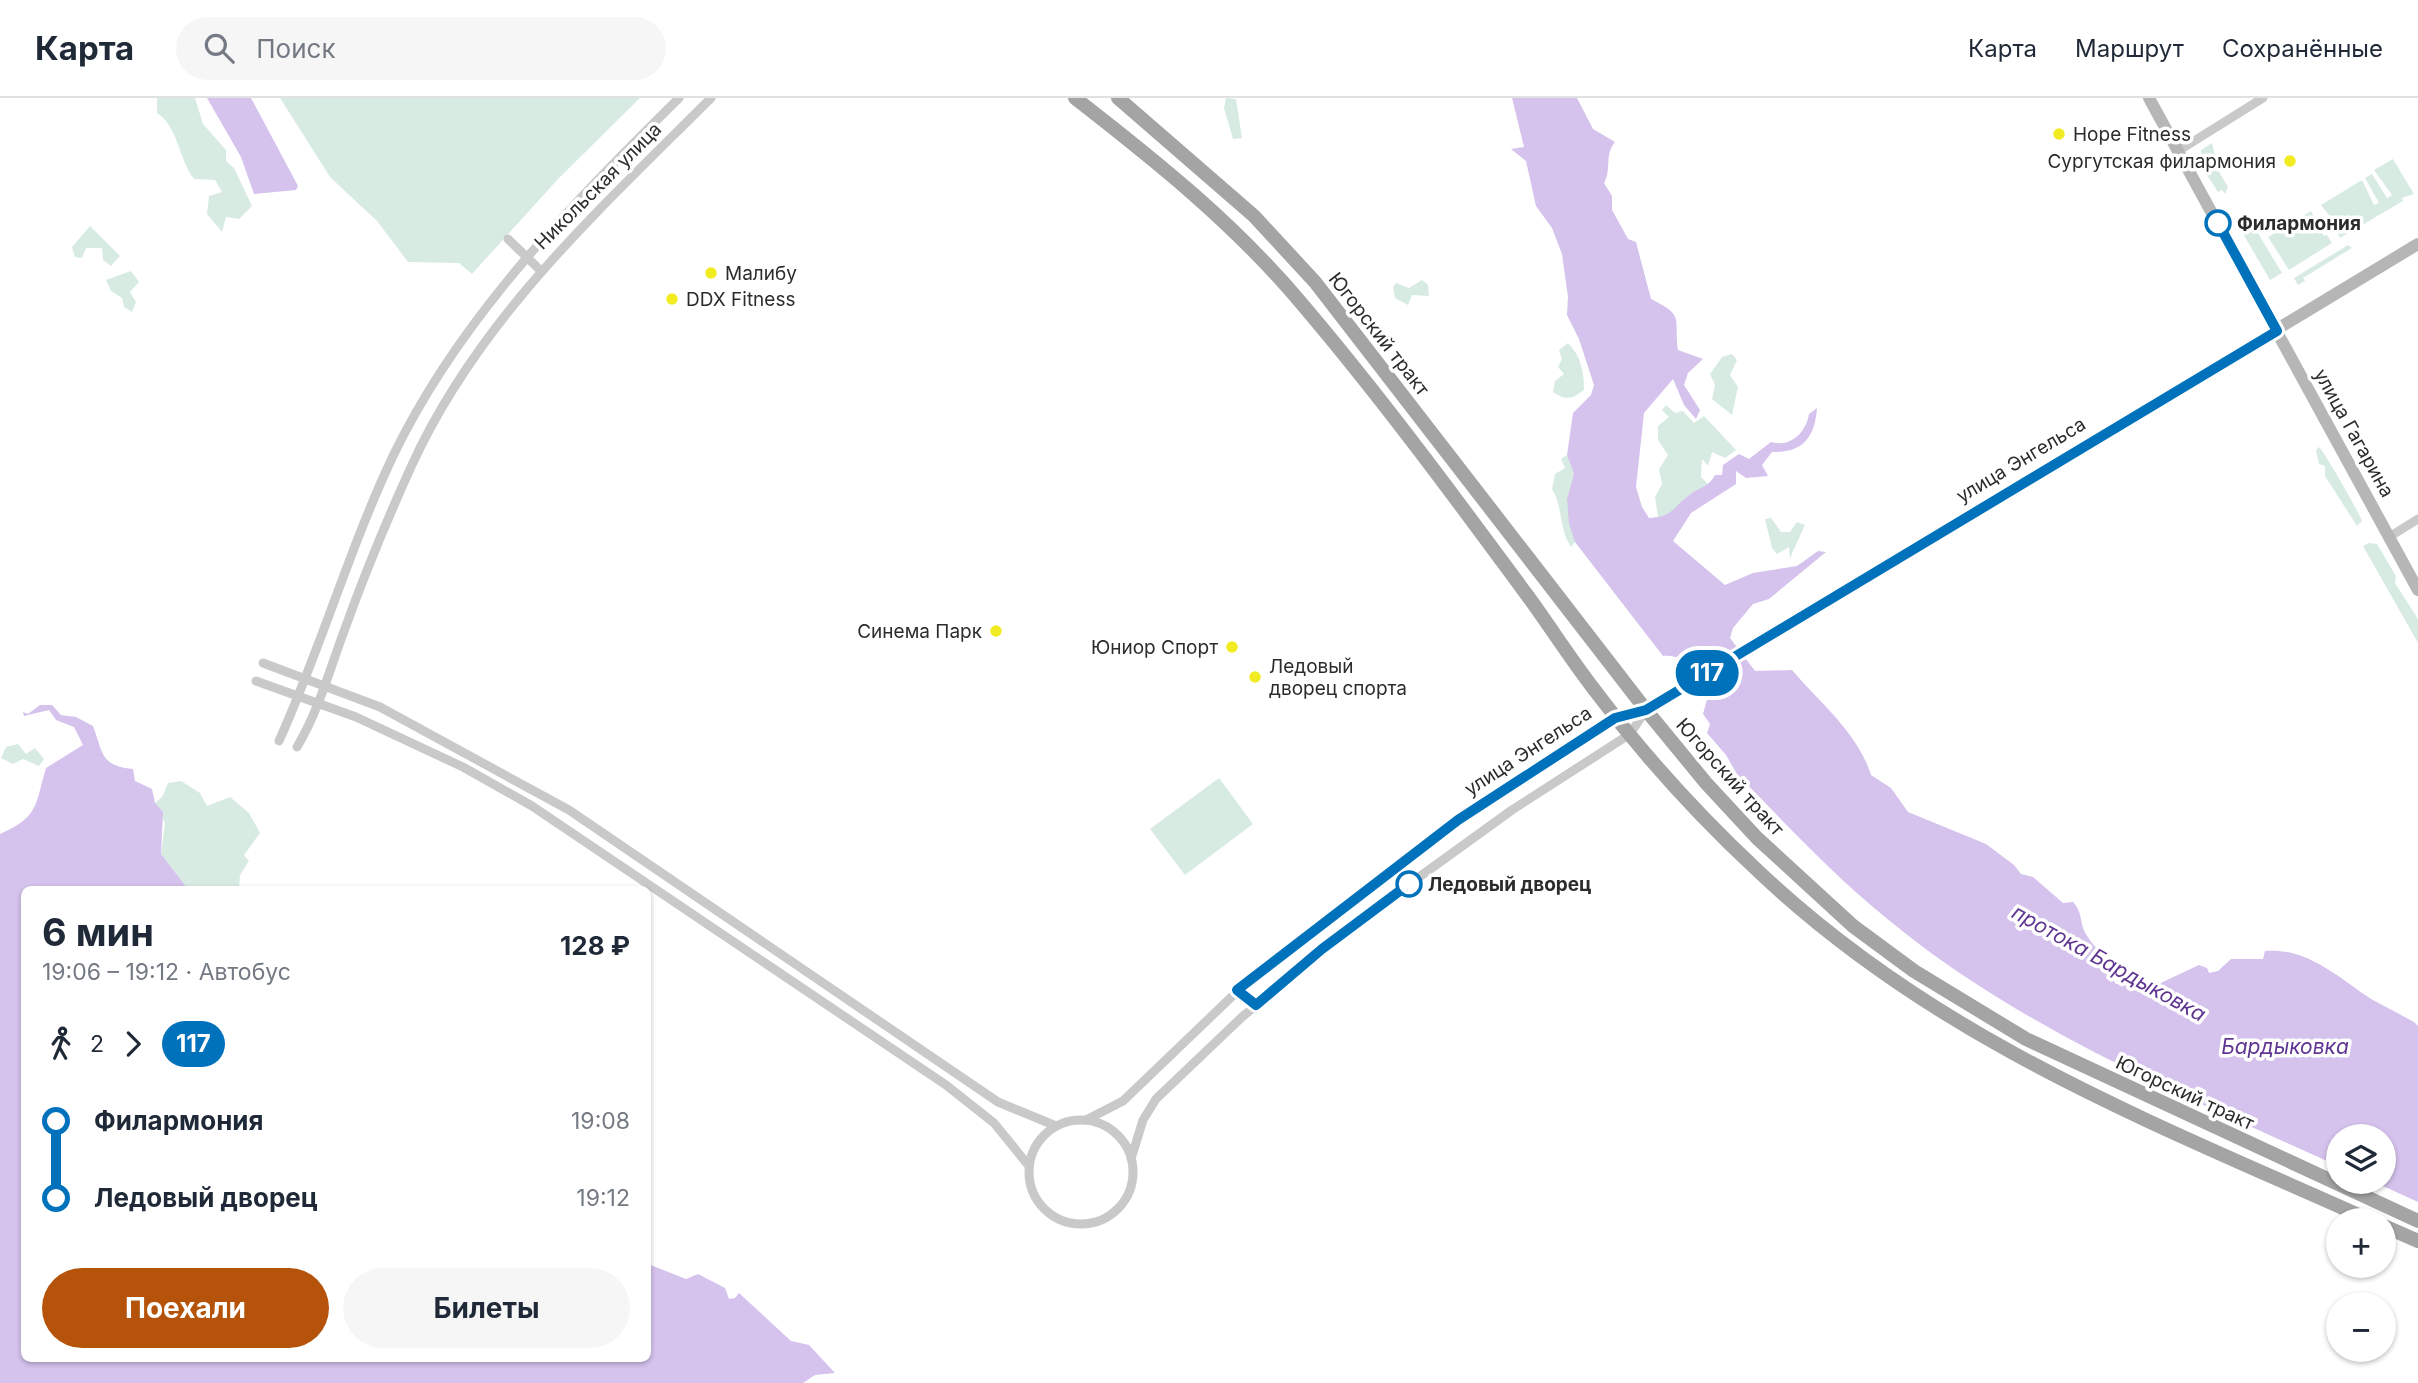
<!DOCTYPE html>
<html lang="ru">
<head>
<meta charset="utf-8">
<style>
	body { margin:0; font-family:Inter,sans-serif; background:#f6f6f7; color:#1f2937; height:100vh; display:flex; flex-direction:column; font-size:26px; white-space:nowrap }
	* { box-sizing:border-box; margin:0 }
	p { font-size:23px; color:#747a83 }
	.icon { flex:none; width:38px; height:38px; fill:none; stroke:currentColor; stroke-width:2; stroke-linecap:round; stroke-linejoin:round }
	.map { position:relative; flex:1; overflow:hidden }
	.side { position:absolute; left:21px; top:788px; width:630px; height:476px; display:flex; flex-direction:column; background:#fff; border-radius:10px; box-shadow:0 2px 5px #0004 }
	.side>* { flex:none }
	.badge { padding:0 14px; border-radius:23px; font-size:24px; line-height:46px }
	.tools { position:absolute; left:2326px; top:1026px; display:grid; gap:14px }
	.tools a { display:grid; place-items:center; width:70px; height:70px; border-radius:50%; background:#fff; box-shadow:0 2px 5px #0004; font-size:35px }
	.map>.badge { position:absolute; translate:-50% -50%; box-shadow:0 0 0 4px #fff }
	.legs { display:flex; align-items:center; gap:10px; height:77px; padding:0 21px; font-size:23px }
	.legs p { margin-inline-start:auto }
	.summary { display:flex; align-items:center; justify-content:space-between; height:119px; padding:0 21px }
	h1 { font-size:38px; font-weight:700; line-height:52px }
	.action { display:flex; gap:14px; margin-top:auto; padding:14px 21px }
	.action a { flex:1; height:80px; border-radius:42px; background:#b45309; color:#fff; font-size:28px; font-weight:700; line-height:80px; text-align:center }
	.action a+a { background:#f6f6f7; color:#1f2937 }
	ul { padding:0 21px; list-style:none }
	li { display:flex; align-items:center; gap:24px; height:77px; font-size:26px }
	li i { display:grid; place-items:center; width:10px; height:100%; margin:0 9px; background:currentColor }
	li i::after { content:''; width:18px; height:18px; margin:-9px; border:5px solid; border-radius:50%; background:#fff }
	li p { margin-inline-start:auto }
	li:first-child i { background:linear-gradient(#0000 50%,currentColor 0) }
	li:last-child i { background:linear-gradient(currentColor 50%,#0000 0) }
	header { display:flex; align-items:center; gap:42px; box-sizing:border-box; height:98px; padding:0 35px; background:#fff; border-bottom:2px solid #e0e1e3 }
	header strong { font-size:33px }
	nav { display:flex; gap:38px; margin-inline-start:auto; font-size:24px }
	.search { width:490px; height:63px; background:#f6f6f7; display:flex; align-items:center; gap:18px; box-sizing:border-box; padding:0 24px; border-radius:38px; color:#747a83; font-size:26px }
	.map>svg:first-child { display:block }
</style>
</head>
<body>
<header>
<strong>Карта</strong>
<div class="search"><svg class="icon" aria-label="search" viewBox="0 0 24 24"><circle cx="10" cy="10" r="6"/><path d="M15 15l6 6"/></svg>Поиск</div>
<nav><a>Карта</a><a>Маршрут</a><a>Сохранённые</a></nav>
</header>
<div class="map">
<svg width="2418" height="1285" viewBox="0 0 2418 1285">
	<rect width="100%" height="100%" fill="#fff"/>
	<!-- green -->
	<path fill="#d8ebe2" d="M 157,0 L 195,0 L 203,26 L 226,52 L 226,63 L 234,70 L 252,108 L 239,121 L 226,119 L 222,134 L 207,116 L 209,98 L 222,94 L 215,82 L 194,81 C 179,62 178,28 157,15 Z
		M 280,0 L 640,0 L 559,80 L 472,176 L 459,165 L 408,164 L 377,123 L 330,79 Z
		M 1226,0 L 1236,1 L 1242,40 L 1233,41 L 1224,10 Z
		M 2212,45 L 2218,72 L 2228,89 L 2225,96 L 2222,92 L 2218,94 L 2201,68 L 2201,52 Z
		M 2393,61 L 2414,96 L 2402,100 L 2403,103 L 2340,140 L 2336,132 L 2339,130 L 2321,107 L 2362,82 L 2374,107 L 2379,105 L 2365,80 L 2372,76 L 2387,100 L 2392,97 L 2374,72 Z
		M 2311,113 L 2324,138 L 2327,137 L 2332,145 L 2289,172 L 2268,139 L 2296,122 L 2298,125 L 2304,121 L 2303,118 Z
		M 2239,120 L 2250,122 L 2282,175 L 2270,182 L 2235,122 Z
		M 90,128 L 120,158 L 111,168 L 103,162 L 102,150 L 86,150 L 82,160 L 75,159 L 72,149 Z
		M 2348,147 L 2352,150 L 2303,180 L 2305,183 L 2298,187 L 2294,180 Z
		M 131,173 L 139,184 L 130,194 L 136,204 L 132,214 L 124,209 L 122,200 L 111,193 L 106,182 Z
		M 1422,182 L 1428,187 L 1429,198 L 1412,197 L 1408,207 L 1395,200 L 1393,189 L 1396,185 L 1409,190 Z
		M 1568,245 C 1581,258 1584,274 1584,292 C 1572,301 1566,303 1553,294 L 1555,283 L 1564,276 L 1558,269 L 1562,261 L 1559,252 Z
		M 1732,256 L 1737,262 L 1730,277 L 1738,289 L 1732,317 L 1712,301 L 1715,287 L 1710,276 L 1722,259 Z
		M 1666,307 L 1675,315 L 1683,313 L 1694,325 L 1704,318 L 1736,352 L 1725,360 L 1712,354 L 1708,368 L 1702,361 L 1701,379 L 1709,387 L 1688,398 L 1674,415 L 1658,419 L 1655,399 L 1662,386 L 1659,371 L 1668,357 L 1658,342 L 1658,328 L 1669,319 L 1662,312 Z
		M 2319,349 C 2324,353 2360,416 2362,423 L 2357,428 L 2325,378 L 2325,368 L 2319,366 L 2316,352 Z
		M 1567,357 L 1574,376 L 1567,402 L 1575,444 L 1571,449 C 1559,431 1563,409 1552,391 L 1555,376 L 1565,370 L 1561,361 Z
		M 1771,420 L 1781,434 L 1790,434 L 1797,424 L 1805,427 L 1790,460 L 1789,449 L 1777,456 L 1772,450 L 1765,421 Z
		M 2369,445 L 2377,446 L 2396,478 L 2395,485 L 2418,521 L 2418,545 L 2363,448 Z
		M 18,646 L 26,656 L 35,650 L 44,661 L 39,668 L 23,661 L 13,666 L 1,660 L 6,649 Z
		M 1219,680 L 1253,726 L 1185,777 L 1150,731 Z
		M 181,683 L 200,695 L 207,708 L 230,699 L 249,715 L 260,735 L 244,757 L 249,763 L 240,777 L 239,791 L 188,791 L 161,756 L 165,725 L 155,705 L 162,699 L 168,685 Z"/>
	<!-- water -->
	<path fill="#d5c2ed" d="M 207,0 L 251,0 L 298,88 L 296,92 L 254,96 L 241,59 Z
		M 1512,0 L 1577,0 L 1593,31 L 1615,44 C 1604,57 1612,72 1604,85 L 1612,98 L 1612,112 L 1628,141 L 1636,144 L 1651,201 C 1685,218 1674,219 1678,252 L 1703,261 L 1688,275 L 1684,287 L 1700,312 L 1696,321 L 1684,307 L 1673,281 L 1644,315 L 1636,389 L 1642,409 L 1649,420 C 1674,418 1671,411 1688,398 C 1699,389 1708,390 1715,377 L 1722,377 L 1723,367 L 1739,356 L 1749,361 L 1771,344 C 1791,350 1806,334 1809,316 L 1817,310 C 1815,338 1804,355 1772,354 L 1762,367 L 1768,378 L 1746,380 L 1736,373 L 1736,386 L 1691,415 L 1673,443 L 1725,487 L 1753,475 L 1797,468 L 1818,453 L 1826,454 L 1769,501 L 1753,506 L 1733,530 L 1730,540 L 1755,573 L 1792,572 C 1820,605 1858,635 1871,677 L 1891,690 L 1908,714 L 1986,746 L 2014,767 L 2021,776 L 2033,779 L 2063,805 L 2073,804 C 2081,813 2080,819 2083,830 C 2087,841 2102,858 2113,863 L 2116,876 L 2112,880 L 2116,886 L 2125,886 L 2130,892 L 2150,890 L 2199,867 L 2207,870 L 2209,875 L 2218,873 L 2231,861 L 2263,861 L 2265,853 C 2307,849 2339,880 2371,901 C 2385,909 2400,916 2414,924 L 2418,928 L 2418,1104 L 2372,1083 L 2384,1083 L 2384,1038 L 2338,1038 L 2338,1068 C 2182,997 2018,930 1885,819 C 1832,776 1785,725 1737,676 L 1726,657 L 1707,635 L 1710,626 L 1703,616 L 1708,598 C 1696,580 1688,555 1663,558 L 1575,444 L 1569,426 L 1567,401 L 1574,376 L 1567,357 L 1573,315 L 1591,297 L 1594,287 L 1579,241 L 1567,217 L 1568,199 L 1562,156 L 1552,130 L 1536,108 L 1526,63 L 1511,51 L 1524,49 Z
		M 40,607 L 52,607 L 61,617 L 76,619 L 93,628 C 103,654 100,668 133,671 L 135,683 L 152,691 L 155,705 L 163,714 L 161,756 L 188,791 L 24,791 L 24,1260 L 648,1260 L 648,1166 L 686,1181 L 698,1176 L 725,1190 L 729,1201 L 735,1200 L 739,1195 L 791,1243 L 809,1247 L 835,1275 L 815,1277 L 803,1285 L 0,1285 L 0,736 C 39,719 35,707 46,670 L 83,647 L 74,629 L 56,622 L 49,612 L 24,618 L 23,614 L 28,616 Z"/>
	<g fill="none" stroke-linecap="round" stroke-linejoin="round">
		<!-- street -->
		<path stroke="#c9c9c9" stroke-width="9" d="M 2178,53 L 2263,0
			M 508,141 L 540,172
			M 2389,439 L 2418,421
			M 263,565 L 380,609 L 569,712 L 998,1004 L 1056,1028
			M 256,583 L 356,619 L 463,669 L 532,708 L 946,987 L 994,1025 L 1029,1068
			M 279,643 C 321,550 349,451 393,358 C 460,219 571,107 679,0
			M 297,649 C 318,614 329,574 343,536 C 363,480 386,424 411,369 C 478,221 598,113 711,0
			M 1237,892 L 1256,907
			M 1086,1022 L 1123,1003 L 1246,885 L 1355,799 L 1458,722 L 1616,620 L 1646,612
			M1029 1074a52 52 0 1 1 104 0a52 52 0 1 1-104 0Z
			M 1131,1061 L 1143,1022 L 1156,1001 L 1242,919 L 1368,816 L 1512,712 L 1630,636 L 1646,612"/>
		<!-- secondary -->
		<path stroke="#b6b6b6" stroke-width="12" d="M 2149,0 L 2418,492
			M 1646,612 L 2418,146"/>
		<!-- primary -->
		<path stroke="#a4a4a4" stroke-width="14" d="M 1075,0 C 1156,63 1235,126 1302,206 C 1381,299 1454,398 1527,497 C 1549,527 1570,560 1593,590 C 1641,654 1698,717 1757,772 C 1936,942 2149,1023 2370,1122
			M 1118,0 L 1254,118 L 1315,184 L 1646,612 L 1706,685 L 1757,740 L 1853,828 L 1914,873 L 2026,941 L 2418,1123
			M 2384,1128 L 2418,1143"/>
	</g>
	<g fill="none" stroke-linecap="round" stroke-linejoin="round">
		<!-- line-1 casing -->
		<g stroke="#fff" stroke-width="16">
			<path id="line-1" d="M 1409,786 L 1322,851 L 1256,907 L 1237,892 L 1458,722 L 1615,620 L 1646,612 L 2277,233 L 2218,125"/>
		</g>
		<!-- line-1 -->
		<use href="#line-1" stroke="#0072bc" stroke-width="10"/>
	</g>
	<!-- markers -->
	<g fill="#f0ec21" stroke="#fff" stroke-width="2.5">
		<circle cx="2059" cy="36" r="7"/>
		<circle cx="2290" cy="63" r="7"/>
		<circle cx="711" cy="175" r="7"/>
		<circle cx="672" cy="201" r="7"/>
		<circle cx="996" cy="533" r="7"/>
		<circle cx="1232" cy="549" r="7"/>
		<circle cx="1255" cy="579" r="7"/>
	</g>
	<g fill="#fff" stroke="#0072bc" stroke-width="3.5">
		<circle cx="2218" cy="125" r="12"/>
		<circle cx="1409" cy="786" r="12"/>
	</g>
	<g text-anchor="middle" dominant-baseline="central" stroke-width="7" stroke-linejoin="round" paint-order="stroke">
		<!-- poi labels -->
		<g font-size="19" fill="#2c2c2c" stroke="#fff" text-anchor="start">
			<text x="2073" y="36">Hope Fitness</text>
			<text x="2276" y="63" text-anchor="end">Сургутская филармония</text>
			<text x="725" y="175">Малибу</text>
			<text x="686" y="201">DDX Fitness</text>
			<text x="982" y="533" text-anchor="end">Синема Парк</text>
			<text x="1218" y="549" text-anchor="end">Юниор Спорт</text>
			<text x="1269" y="568">Ледовый<tspan x="1269" dy="22">дворец спорта</tspan></text>
		</g>
		<!-- street labels -->
		<g font-size="19" fill="#2c2c2c" stroke="#fff">
			<text transform="translate(598 88) rotate(-45)">Никольская улица</text>
			<text transform="translate(1379 236) rotate(52)">Югорский тракт</text>
			<text transform="translate(2354 335) rotate(61)">улица Гагарина</text>
			<text transform="translate(2021 362) rotate(-31)">улица Энгельса</text>
			<text transform="translate(1528 653) rotate(-33)">улица Энгельса</text>
			<text transform="translate(1730 679) rotate(48)">Югорский тракт</text>
			<text transform="translate(2185 995) rotate(25)">Югорский тракт</text>
		</g>
		<!-- stop labels -->
		<g font-size="19" font-weight="bold" fill="#2c2c2c" stroke="#fff" text-anchor="start">
			<text x="2237" y="125">Филармония</text>
			<text x="1428" y="786">Ледовый дворец</text>
		</g>
		<!-- water labels -->
		<g font-size="21" font-style="italic" fill="#5f3692" stroke="#fff">
			<text transform="translate(2109 865) rotate(29)">протока Бардыковка</text>
			<text x="2285" y="948">Бардыковка</text>
		</g>
	</g>
</svg>
<div class="tools">
<a><svg class="icon" aria-label="layers" viewBox="0 0 24 24"><path d="M12 4l9 5-9 5-9-5zM3 14l9 5 9-5"/></svg></a>
<a>+</a>
<a>−</a>
</div>
<b class="badge" style="left:1707px;top:575px;background:#0072bc;color:#fff">117</b>
<section class="side">
<div class="summary"><div><h1>6 мин</h1><p>19:06 – 19:12 · Автобус</p></div><b>128 ₽</b></div>
<div class="legs"><svg class="icon" aria-label="walk" viewBox="0 0 24 24"><circle cx="13" cy="4" r="2"/><path d="M13 8l-2 6 4 7M11 14l-3 7M7 12l3-4h3l4 4"/></svg>2<svg class="icon" aria-label="forward" viewBox="0 0 24 24"><path d="M9 5l7 7-7 7"/></svg><b class="badge" style="background:#0072bc;color:#fff">117</b></div>
<ul>
<li><i style="color:#0072bc"></i><b>Филармония</b><p>19:08</p></li>
<li><i style="color:#0072bc"></i><b>Ледовый дворец</b><p>19:12</p></li>
</ul>
<div class="action"><a>Поехали</a><a>Билеты</a></div>
</section>
</div>
</body>
</html>
